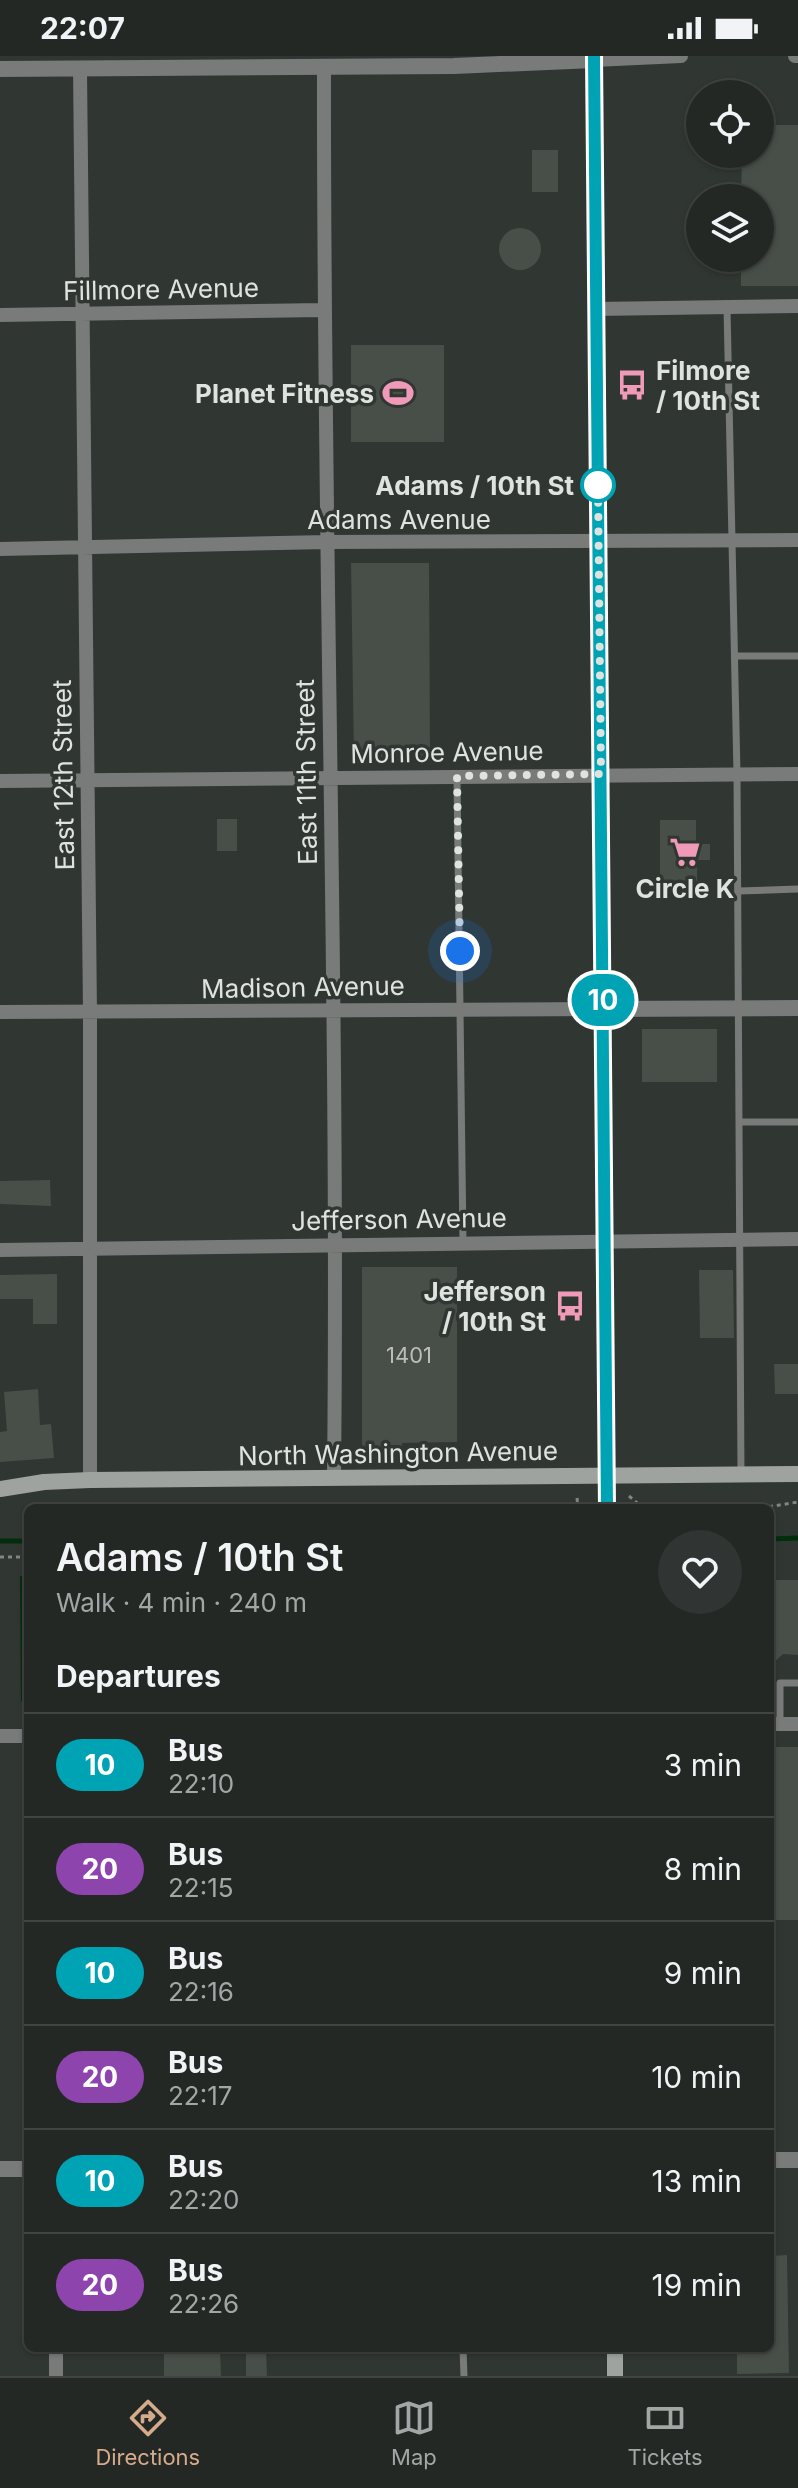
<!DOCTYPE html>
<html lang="en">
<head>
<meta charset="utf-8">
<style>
	body { margin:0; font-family:Inter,sans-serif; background:#303432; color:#f1f3f6; height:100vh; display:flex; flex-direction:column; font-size:30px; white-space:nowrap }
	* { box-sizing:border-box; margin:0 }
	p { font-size:26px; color:#a3a6a7 }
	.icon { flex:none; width:44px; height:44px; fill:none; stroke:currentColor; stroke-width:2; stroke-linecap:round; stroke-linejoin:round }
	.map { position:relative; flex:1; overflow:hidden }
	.side { position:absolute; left:24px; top:1448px; width:750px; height:848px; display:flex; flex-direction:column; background:#242825; border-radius:12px; box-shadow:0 2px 6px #0004,0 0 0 2px #414442 }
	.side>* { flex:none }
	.badge { padding:0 16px; border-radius:26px; font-size:28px; line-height:52px }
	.controls { position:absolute; left:686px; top:24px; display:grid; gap:16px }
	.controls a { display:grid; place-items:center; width:88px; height:88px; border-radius:50%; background:#242825; box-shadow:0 2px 6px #0004,0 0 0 2px #414442; font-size:40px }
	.you { position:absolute; width:40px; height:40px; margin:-20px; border:6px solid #fff; border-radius:50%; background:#1a73e8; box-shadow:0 0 0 12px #1a73e833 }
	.map>.badge { position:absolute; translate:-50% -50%; box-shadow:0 0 0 4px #fff }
	h2 { padding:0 32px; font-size:30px; line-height:72px }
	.round { display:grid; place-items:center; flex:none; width:84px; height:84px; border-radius:42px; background:#303432 }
	.overview { display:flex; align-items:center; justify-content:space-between; height:136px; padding:0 32px }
	h1 { font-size:38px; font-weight:600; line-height:60px }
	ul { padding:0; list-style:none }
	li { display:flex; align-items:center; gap:24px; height:104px; padding:0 32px; border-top:2px solid #414442 }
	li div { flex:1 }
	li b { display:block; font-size:30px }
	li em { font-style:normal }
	li .badge { min-width:88px; font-weight:700; text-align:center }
	.status { display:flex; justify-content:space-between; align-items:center; height:56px; padding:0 40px; background:#242825; direction:ltr }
	.status svg { height:22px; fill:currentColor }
	.tabs { display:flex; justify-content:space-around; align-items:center; height:112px; border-top:2px solid #414442; background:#242825; font-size:22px; color:#a3a6a7 }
	.tabs a { display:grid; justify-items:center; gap:4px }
	.tabs .current { color:#d6ab8b }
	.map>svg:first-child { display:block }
</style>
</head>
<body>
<div class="status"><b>22:07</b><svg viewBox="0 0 49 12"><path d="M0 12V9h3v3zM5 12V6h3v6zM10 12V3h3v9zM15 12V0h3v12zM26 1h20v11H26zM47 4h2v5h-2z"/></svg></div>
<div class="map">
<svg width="798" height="2320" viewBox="0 0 798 2320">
	<rect width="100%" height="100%" fill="#303631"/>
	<!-- water -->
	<path fill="#032e0c" d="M 20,1520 L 28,1520 L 28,1645 L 21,1645 Z"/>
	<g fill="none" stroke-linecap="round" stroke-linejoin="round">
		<!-- stream -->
		<path stroke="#032e0c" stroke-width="5" d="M 770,1483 L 798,1482
			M 0,1485 L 28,1485"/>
	</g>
	<!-- building -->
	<path fill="#484e48" d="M 760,69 L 798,69 L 798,230 L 741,230 L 741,202 L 760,202 L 760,142 L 741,142 L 742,98 L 760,98 Z
		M 532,94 L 558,94 L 558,136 L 532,136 Z
		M499 193a21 21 0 1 1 42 0a21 21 0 1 1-42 0Z
		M 351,289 L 444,289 L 444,386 L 351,386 Z
		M 351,507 L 429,507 L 430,700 L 354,702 Z
		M 217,763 L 237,763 L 237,795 L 217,795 Z
		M 660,764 L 696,764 L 696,788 L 710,788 L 710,804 L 697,804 L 697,830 L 660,830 Z
		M 642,973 L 717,973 L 717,1026 L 642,1026 Z
		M 50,1124 L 51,1150 L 0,1148 L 0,1125 Z
		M 362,1211 L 457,1211 L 457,1386 L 402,1387 L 402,1405 L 362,1406 Z
		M 699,1214 L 733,1214 L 734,1282 L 700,1282 Z
		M 57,1218 L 57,1268 L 33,1268 L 33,1243 L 0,1243 L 0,1219 Z
		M 774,1308 L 798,1308 L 798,1338 L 775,1338 Z
		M 38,1333 L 40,1369 L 51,1368 L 54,1402 L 0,1406 L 0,1376 L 7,1375 L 4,1336 Z
		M 770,1524 L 798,1524 L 798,1599 L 783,1598 L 770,1610 Z
		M 770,1691 L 798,1691 L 798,1864 L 770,1864 Z
		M 787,2199 L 789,2317 L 737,2318 L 737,2292 L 770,2292 L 770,2200 Z
		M 164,2292 L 220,2292 L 221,2320 L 164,2320 Z
		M 246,2292 L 266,2292 L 267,2320 L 246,2320 Z"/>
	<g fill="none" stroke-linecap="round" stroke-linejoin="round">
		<!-- path -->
		<path stroke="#818681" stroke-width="3" stroke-dasharray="4 4" stroke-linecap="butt" d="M 629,1440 L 643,1452
			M 577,1442 L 578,1452
			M 761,1452 L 798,1446
			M 0,1501 L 28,1501"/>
		<!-- service -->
		<path stroke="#787b79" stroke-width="7" d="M 727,252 L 737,718 L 741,1418
			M 735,600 L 798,600
			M 457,722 L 463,1186
			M 738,835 L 798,833
			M 740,1066 L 798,1066
			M 780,1668 L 780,1627 L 798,1627
			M 463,2292 L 464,2320"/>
		<!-- minor -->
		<path stroke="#787b79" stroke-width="14" d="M 795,0 L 798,0
			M 594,4 L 681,0
			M 324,10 C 323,481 339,951 334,1421
			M 80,13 L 90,957 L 90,1424
			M 596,253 L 798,250
			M 0,259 L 323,254
			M 0,493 L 327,486 L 798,484
			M 0,725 L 798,718
			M 0,956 L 603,953
			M 0,1194 L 798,1183
			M 770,1668 L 798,1668
			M 0,1680 L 28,1680
			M 56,2292 L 56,2320"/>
		<!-- tertiary -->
		<path stroke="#787b79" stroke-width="16" d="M 0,13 L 454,10 L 594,4
			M 603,953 L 798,952
			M 770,2104 L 798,2104
			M 0,2113 L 28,2113"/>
		<!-- secondary -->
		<path stroke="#9fa39f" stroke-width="16" d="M 594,0 L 607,1452
			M 0,1433 L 44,1426 L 90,1424 L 798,1418
			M 615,2292 L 615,2320"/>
	</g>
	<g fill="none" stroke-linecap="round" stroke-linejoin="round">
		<!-- line casing -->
		<g stroke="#fff" stroke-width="18">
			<path id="line" d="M 594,0 L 607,1452"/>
		</g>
		<!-- line -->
		<use href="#line" stroke="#00a3b4" stroke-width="12"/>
		<!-- walk -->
		<path stroke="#dfe3df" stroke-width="8" stroke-dasharray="0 14.4" d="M 460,895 L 457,720 L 601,718 L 598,429"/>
	</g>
	<!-- icons -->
	<defs>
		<g id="bus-bare" transform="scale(2.4)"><path d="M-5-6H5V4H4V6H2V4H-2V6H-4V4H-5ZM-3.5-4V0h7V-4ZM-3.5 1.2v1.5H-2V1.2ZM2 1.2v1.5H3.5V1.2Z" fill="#ef9ab8" stroke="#303631" stroke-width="2.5" paint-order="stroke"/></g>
		<g id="stadium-bare" transform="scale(2.4)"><path d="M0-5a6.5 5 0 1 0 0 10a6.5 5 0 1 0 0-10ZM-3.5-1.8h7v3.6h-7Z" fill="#ef9ab8" stroke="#303631" stroke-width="2.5" paint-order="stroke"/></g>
		<g id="supermarket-bare" transform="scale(2.4)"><path d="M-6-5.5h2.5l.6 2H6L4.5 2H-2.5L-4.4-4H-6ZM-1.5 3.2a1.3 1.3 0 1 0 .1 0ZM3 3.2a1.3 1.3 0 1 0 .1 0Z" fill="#ef9ab8" stroke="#303631" stroke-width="2.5" paint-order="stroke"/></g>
	</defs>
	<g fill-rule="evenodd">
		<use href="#bus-bare" x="632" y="329"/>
		<use href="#stadium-bare" x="398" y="337"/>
		<use href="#supermarket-bare" x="685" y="796"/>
		<use href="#bus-bare" x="570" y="1250"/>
	</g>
	<!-- markers -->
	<circle fill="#fff" stroke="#00a3b4" stroke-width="4" cx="598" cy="429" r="16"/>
	<g text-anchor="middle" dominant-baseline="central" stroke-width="7" stroke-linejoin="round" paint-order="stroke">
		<!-- number labels -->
		<g font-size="22" fill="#b9beb9">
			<text x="409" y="1299">1401</text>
		</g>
		<!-- street labels -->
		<g font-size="26" fill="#dfe3df" stroke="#303631">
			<text transform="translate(161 233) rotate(-1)">Fillmore Avenue</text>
			<text x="399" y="463">Adams Avenue</text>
			<text transform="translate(447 696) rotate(-1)">Monroe Avenue</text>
			<text transform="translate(306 716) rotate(-91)">East 11th Street</text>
			<text transform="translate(63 719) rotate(-91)">East 12th Street</text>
			<text transform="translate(303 931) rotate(-1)">Madison Avenue</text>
			<text transform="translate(399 1163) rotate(-1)">Jefferson Avenue</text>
			<text transform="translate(398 1397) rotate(-1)">North Washington Avenue</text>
		</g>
		<!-- poi labels -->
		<g font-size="26" font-weight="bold" fill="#dfe3df" stroke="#303631" text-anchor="end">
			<text x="656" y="314" text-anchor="start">Filmore<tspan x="656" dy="30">/ 10th St</tspan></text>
			<text x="374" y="337">Planet Fitness</text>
			<text x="685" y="832" text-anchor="middle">Circle K</text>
			<text x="546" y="1235">Jefferson<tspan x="546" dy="30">/ 10th St</tspan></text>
		</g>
		<!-- stop labels -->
		<g font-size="26" font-weight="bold" fill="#dfe3df" stroke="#303631" text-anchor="end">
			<text x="574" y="429">Adams / 10th St</text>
		</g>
	</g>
</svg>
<div class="controls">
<a><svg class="icon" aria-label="locate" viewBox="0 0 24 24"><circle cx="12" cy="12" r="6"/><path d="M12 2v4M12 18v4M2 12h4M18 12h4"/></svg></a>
<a><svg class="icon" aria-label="layers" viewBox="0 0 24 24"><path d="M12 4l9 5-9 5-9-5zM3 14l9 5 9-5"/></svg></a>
</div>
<div class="you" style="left:460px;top:895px"></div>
<b class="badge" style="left:603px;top:944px;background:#00a3b4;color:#fff">10</b>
<section class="side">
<div class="overview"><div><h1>Adams / 10th St</h1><p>Walk · 4 min · 240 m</p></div><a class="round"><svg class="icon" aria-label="heart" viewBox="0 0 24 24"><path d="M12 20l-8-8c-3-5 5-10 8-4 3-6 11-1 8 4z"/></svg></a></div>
<h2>Departures</h2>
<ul>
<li><span class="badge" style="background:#00a3b4;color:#fff">10</span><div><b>Bus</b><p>22:10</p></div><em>3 min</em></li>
<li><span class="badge" style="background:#8e44ad;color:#fff">20</span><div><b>Bus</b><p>22:15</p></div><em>8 min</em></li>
<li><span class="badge" style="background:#00a3b4;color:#fff">10</span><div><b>Bus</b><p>22:16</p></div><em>9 min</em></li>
<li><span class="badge" style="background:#8e44ad;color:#fff">20</span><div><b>Bus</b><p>22:17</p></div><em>10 min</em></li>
<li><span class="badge" style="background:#00a3b4;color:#fff">10</span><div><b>Bus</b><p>22:20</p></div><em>13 min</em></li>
<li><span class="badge" style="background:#8e44ad;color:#fff">20</span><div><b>Bus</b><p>22:26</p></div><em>19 min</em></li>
</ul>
</section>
</div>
<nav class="tabs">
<a class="current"><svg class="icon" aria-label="directions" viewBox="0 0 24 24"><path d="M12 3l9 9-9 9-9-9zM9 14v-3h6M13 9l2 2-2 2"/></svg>Directions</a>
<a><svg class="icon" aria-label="map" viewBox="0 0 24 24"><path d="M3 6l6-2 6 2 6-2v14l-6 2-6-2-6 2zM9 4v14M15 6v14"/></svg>Map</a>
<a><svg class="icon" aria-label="tickets" viewBox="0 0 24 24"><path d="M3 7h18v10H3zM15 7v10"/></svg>Tickets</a>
</nav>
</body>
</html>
